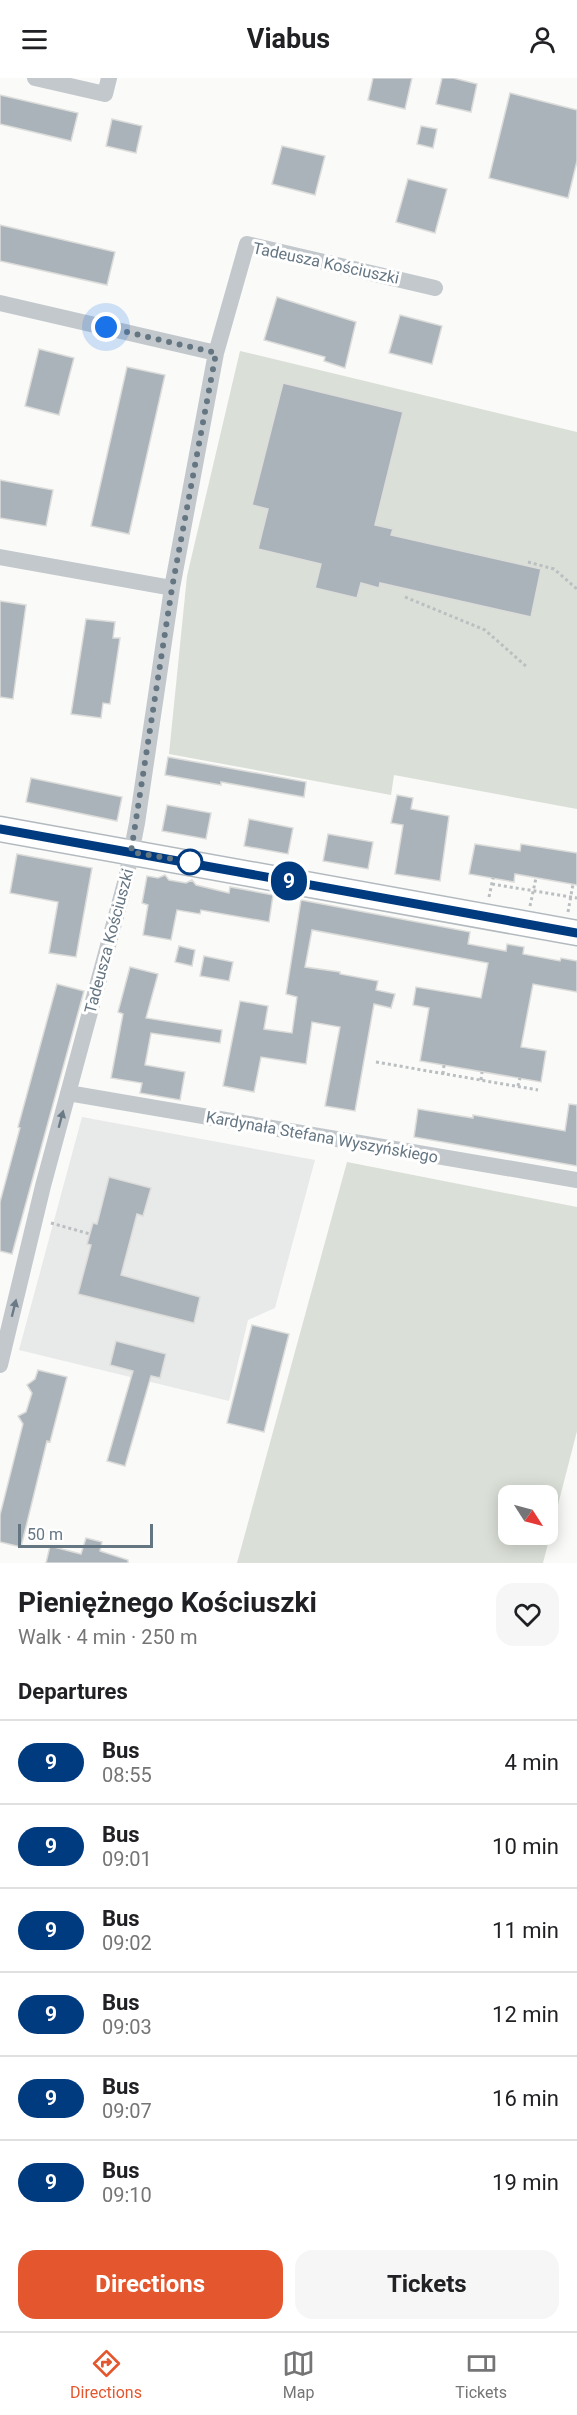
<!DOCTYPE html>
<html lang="en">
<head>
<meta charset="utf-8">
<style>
	body { margin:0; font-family:Roboto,sans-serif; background:#f6f6f6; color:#202124; height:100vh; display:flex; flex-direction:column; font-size:22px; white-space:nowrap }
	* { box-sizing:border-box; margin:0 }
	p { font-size:20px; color:#757577 }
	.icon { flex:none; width:33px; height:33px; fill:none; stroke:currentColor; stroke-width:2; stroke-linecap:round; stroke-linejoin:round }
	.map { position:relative; height:1485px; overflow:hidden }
	.panel { display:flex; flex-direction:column; background:#fff; flex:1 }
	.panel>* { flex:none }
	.badge { padding:0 12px; border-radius:20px; font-size:21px; line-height:39px }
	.needle { width:39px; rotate:126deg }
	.fabs { position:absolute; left:498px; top:1407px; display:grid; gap:12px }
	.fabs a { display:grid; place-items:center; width:60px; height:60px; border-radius:12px; background:#fff; box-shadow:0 3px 15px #0003; font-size:30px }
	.scale { position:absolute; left:18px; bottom:15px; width:135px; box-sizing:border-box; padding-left:6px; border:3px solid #657683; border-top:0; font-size:16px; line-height:21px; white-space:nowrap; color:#657683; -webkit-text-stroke:4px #fff; paint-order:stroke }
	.you { position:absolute; width:30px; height:30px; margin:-15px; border:4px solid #fff; border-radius:50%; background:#1a73e8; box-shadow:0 0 0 9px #1a73e833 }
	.map>.badge { position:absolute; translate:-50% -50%; box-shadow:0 0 0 3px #fff }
	h2 { padding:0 18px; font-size:22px; line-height:54px }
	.round { display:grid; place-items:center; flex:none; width:63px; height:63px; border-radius:18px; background:#f6f6f6 }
	.summary { display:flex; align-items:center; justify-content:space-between; height:102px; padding:0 18px }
	h1 { font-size:28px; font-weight:700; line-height:45px }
	.primary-button { display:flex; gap:12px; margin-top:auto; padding:12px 18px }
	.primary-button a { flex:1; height:69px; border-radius:18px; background:#e4572e; color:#fff; font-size:24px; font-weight:700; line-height:69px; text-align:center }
	.primary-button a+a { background:#f6f6f6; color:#202124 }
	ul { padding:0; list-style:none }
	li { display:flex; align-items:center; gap:18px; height:84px; padding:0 18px; border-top:2px solid #e0e0e0 }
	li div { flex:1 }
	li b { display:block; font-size:22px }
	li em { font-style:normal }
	li .badge { min-width:66px; font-weight:700; text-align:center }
	header { display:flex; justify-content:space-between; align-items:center; height:78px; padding:0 18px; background:#fff; font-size:27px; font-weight:700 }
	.tab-bar { display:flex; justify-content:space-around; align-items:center; height:84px; border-top:2px solid #e0e0e0; background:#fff; font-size:16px; color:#757577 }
	.tab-bar a { display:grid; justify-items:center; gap:3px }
	.tab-bar .active { color:#e4572e }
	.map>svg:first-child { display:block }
</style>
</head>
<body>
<header><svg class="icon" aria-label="menu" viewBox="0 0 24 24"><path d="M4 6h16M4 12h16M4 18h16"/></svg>Viabus<svg class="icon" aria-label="person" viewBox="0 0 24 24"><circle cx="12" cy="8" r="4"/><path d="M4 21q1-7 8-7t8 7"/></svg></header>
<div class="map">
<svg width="577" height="1485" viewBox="0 0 577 1485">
	<rect width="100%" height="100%" fill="#fafaf8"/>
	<!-- built -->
	<path fill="#e8e9e9" d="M 82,1039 L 315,1082 L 275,1230 L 248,1242 L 229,1323 L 19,1272 Z"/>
	<!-- green -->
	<path fill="#dadfd7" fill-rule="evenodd" d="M 240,273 L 577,354 L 577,731 L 394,697 L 391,717 L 169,676 L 187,498 Z
		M 347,1084 L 577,1129 L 577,1353 L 543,1485 L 237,1485 ZM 508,1418 L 548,1418 L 548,1456 L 508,1456 Z"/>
	<!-- building -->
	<path fill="#aab3b9" stroke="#dcdcda" stroke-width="1.5" d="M 373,0 L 412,0 L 405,31 L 368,22 Z
		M 442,0 L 453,0 L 477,6 L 471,34 L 436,26 Z
		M 510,15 L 577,32 L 577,83 L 568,120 L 489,100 Z
		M 0,17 L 78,35 L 71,63 L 0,46 Z
		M 112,41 L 142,48 L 136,75 L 106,68 Z
		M 421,48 L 437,51 L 433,70 L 417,66 Z
		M 282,68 L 325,78 L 315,117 L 272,106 Z
		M 408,101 L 447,111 L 435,155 L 396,144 Z
		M 0,147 L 115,174 L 107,207 L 0,183 Z
		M 277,219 L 356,244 L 345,290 L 324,283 L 325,279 L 264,262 Z
		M 400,237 L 442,248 L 432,286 L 389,275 Z
		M 39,271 L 74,280 L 59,337 L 25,328 Z
		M 127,289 L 165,297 L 129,456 L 91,448 Z
		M 283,305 L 403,334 L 375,447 L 393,451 L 391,457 L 541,491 L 531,539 L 380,505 L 379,510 L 361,505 L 357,520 L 315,510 L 321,486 L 258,471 L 268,431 L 252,427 Z
		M 0,402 L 53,412 L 46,448 L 0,440 Z
		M 0,523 L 26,527 L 13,621 L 0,619 Z
		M 86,541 L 115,544 L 113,560 L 120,560 L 110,626 L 103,625 L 101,640 L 71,636 Z
		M 168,679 L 306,704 L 304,719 L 221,704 L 221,707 L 165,697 Z
		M 31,700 L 122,719 L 117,743 L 26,724 Z
		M 397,717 L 413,720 L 411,731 L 449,738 L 440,803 L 395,796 L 403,747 L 391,745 Z
		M 167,727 L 211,735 L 206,761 L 162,753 Z
		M 249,741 L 293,750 L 288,776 L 244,768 Z
		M 328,756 L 373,764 L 368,791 L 323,783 Z
		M 475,766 L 520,773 L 521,766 L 577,775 L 577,807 L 515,796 L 514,804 L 469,796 Z
		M 17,776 L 92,790 L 76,879 L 49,875 L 58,824 L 10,815 Z
		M 165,797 L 169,802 L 186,805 L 192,802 L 196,807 L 229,815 L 230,809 L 273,817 L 269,844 L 201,832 L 200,836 L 177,832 L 171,862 L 143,857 L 148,827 L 142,825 L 147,798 L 158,800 Z
		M 301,822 L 470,854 L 468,866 L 506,873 L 507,866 L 524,869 L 523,876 L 560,883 L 561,880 L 577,883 L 577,914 L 533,906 L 521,969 L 546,973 L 541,1004 L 420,983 L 429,930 L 413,927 L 416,909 L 481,920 L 488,885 L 312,852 L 305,889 L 340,894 L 340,896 L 378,903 L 376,912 L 395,916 L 391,930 L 374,926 L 355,1033 L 325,1028 L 340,949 L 312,944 L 306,986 L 261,979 L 254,1014 L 223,1008 L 240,923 L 268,928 L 264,951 L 292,955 L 297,919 L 286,916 Z
		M 179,868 L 195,872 L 192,888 L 175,884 Z
		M 204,878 L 233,884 L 229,903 L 200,898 Z
		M 130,889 L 158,896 L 146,940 L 222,952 L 220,965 L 151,955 L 145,987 L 185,994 L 180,1022 L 140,1015 L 142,1005 L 111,1000 L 123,936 L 118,934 Z
		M 57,906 L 84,913 L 12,1176 L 0,1173 L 0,1124 L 20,1050 L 18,1049 Z
		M 569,1026 L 577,1027 L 577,1088 L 414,1059 L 418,1031 L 473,1040 L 473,1037 L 565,1053 Z
		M 109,1099 L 151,1110 L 143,1138 L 137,1136 L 121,1197 L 200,1219 L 194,1245 L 78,1216 L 91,1167 L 87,1166 L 93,1145 L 97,1146 Z
		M 252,1247 L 289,1256 L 264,1354 L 227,1345 Z
		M 116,1263 L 166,1276 L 160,1300 L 151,1298 L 125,1388 L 107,1383 L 133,1293 L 110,1287 Z
		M 38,1292 L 67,1299 L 50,1364 L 47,1363 L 21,1469 L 0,1464 L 0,1437 L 23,1346 L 18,1338 L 26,1334 L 32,1315 L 27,1307 L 35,1301 Z
		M 86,1460 L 102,1464 L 100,1473 L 128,1482 L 128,1485 L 46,1485 L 50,1468 L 81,1476 Z"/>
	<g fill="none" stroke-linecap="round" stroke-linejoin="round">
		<!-- secondary casing -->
		<g stroke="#b3babf" stroke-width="27">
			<path id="secondary" d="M 0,751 L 577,855"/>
		</g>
		<!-- path -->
		<path stroke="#bbbfc2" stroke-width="3" stroke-dasharray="3 3" stroke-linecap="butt" d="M 528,484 L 554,491 L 577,511
			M 405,519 L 485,552 L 527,589
			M 492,806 L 577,820
			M 489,819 L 493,800
			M 530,828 L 536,800
			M 568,834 L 573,806
			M 376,984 L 538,1012
			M 443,996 L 444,987
			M 481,1002 L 482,994
			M 518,1008 L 520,1000
			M 51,1145 L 90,1156"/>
		<!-- street -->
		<path stroke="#c3c8cc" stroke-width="16" d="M 35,0 L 105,16 L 109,0
			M 0,225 L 216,275
			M 0,479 L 172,510
			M 68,1015 L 577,1102
			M 0,1287 L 43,1108 L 126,801 L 137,745 L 172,510 L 216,275 L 247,166 L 435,210"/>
		<!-- secondary -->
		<use href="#secondary" stroke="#fff" stroke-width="24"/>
	</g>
	<!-- one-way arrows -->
	<defs><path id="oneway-solid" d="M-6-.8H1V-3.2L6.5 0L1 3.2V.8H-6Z" transform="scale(1.5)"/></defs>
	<g fill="#6a7a87">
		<use href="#oneway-solid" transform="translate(61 1041) rotate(-75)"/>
		<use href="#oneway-solid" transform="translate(14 1230) rotate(-76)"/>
	</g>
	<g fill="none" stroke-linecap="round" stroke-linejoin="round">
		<!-- line casing -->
		<g stroke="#fff" stroke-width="14">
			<path id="line" d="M 0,751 L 577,855"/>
		</g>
		<!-- line -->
		<use href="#line" stroke="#003b80" stroke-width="9"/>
		<!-- walk -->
		<path stroke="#657683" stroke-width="6" stroke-dasharray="0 10.8" d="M 106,249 L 216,275 L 172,510 L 131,774 L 190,784"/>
	</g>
	<!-- markers -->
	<circle fill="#fff" stroke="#003b80" stroke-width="3" cx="190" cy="784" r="12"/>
	<g text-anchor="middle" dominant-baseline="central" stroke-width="6" stroke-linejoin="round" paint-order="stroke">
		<!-- street labels -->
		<g font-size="16" fill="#657683" stroke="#fff">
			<text transform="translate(326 185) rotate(12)">Tadeusza Kościuszki</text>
			<text transform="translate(109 863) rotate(-75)">Tadeusza Kościuszki</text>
			<text transform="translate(322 1059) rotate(10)">Kardynała Stefana Wyszyńskiego</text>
		</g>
	</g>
</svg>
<div class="fabs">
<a><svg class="needle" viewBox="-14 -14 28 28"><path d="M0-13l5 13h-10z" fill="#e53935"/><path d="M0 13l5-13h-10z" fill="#757577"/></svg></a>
</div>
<div class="scale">50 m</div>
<div class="you" style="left:106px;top:249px"></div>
<b class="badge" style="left:289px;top:803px;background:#003b80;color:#fff">9</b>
</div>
<section class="panel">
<div class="summary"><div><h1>Pieniężnego Kościuszki</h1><p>Walk · 4 min · 250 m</p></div><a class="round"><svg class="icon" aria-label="heart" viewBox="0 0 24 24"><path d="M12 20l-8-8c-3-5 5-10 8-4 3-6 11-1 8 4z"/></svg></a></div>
<h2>Departures</h2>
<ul>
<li><span class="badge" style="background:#003b80;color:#fff">9</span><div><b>Bus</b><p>08:55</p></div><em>4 min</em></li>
<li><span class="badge" style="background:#003b80;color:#fff">9</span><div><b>Bus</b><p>09:01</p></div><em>10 min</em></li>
<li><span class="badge" style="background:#003b80;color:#fff">9</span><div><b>Bus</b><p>09:02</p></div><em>11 min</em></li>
<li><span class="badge" style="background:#003b80;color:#fff">9</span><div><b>Bus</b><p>09:03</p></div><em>12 min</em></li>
<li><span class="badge" style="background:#003b80;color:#fff">9</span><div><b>Bus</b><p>09:07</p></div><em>16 min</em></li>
<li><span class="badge" style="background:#003b80;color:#fff">9</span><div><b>Bus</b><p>09:10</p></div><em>19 min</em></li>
</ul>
<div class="primary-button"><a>Directions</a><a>Tickets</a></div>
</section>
<nav class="tab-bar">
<a class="active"><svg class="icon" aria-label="directions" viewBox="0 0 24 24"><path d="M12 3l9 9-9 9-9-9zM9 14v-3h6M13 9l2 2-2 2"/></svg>Directions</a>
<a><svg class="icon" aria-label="map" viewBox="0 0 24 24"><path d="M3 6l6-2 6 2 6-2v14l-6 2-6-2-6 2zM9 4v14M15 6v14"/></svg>Map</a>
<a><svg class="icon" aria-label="tickets" viewBox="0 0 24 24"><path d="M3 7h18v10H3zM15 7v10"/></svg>Tickets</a>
</nav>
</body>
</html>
